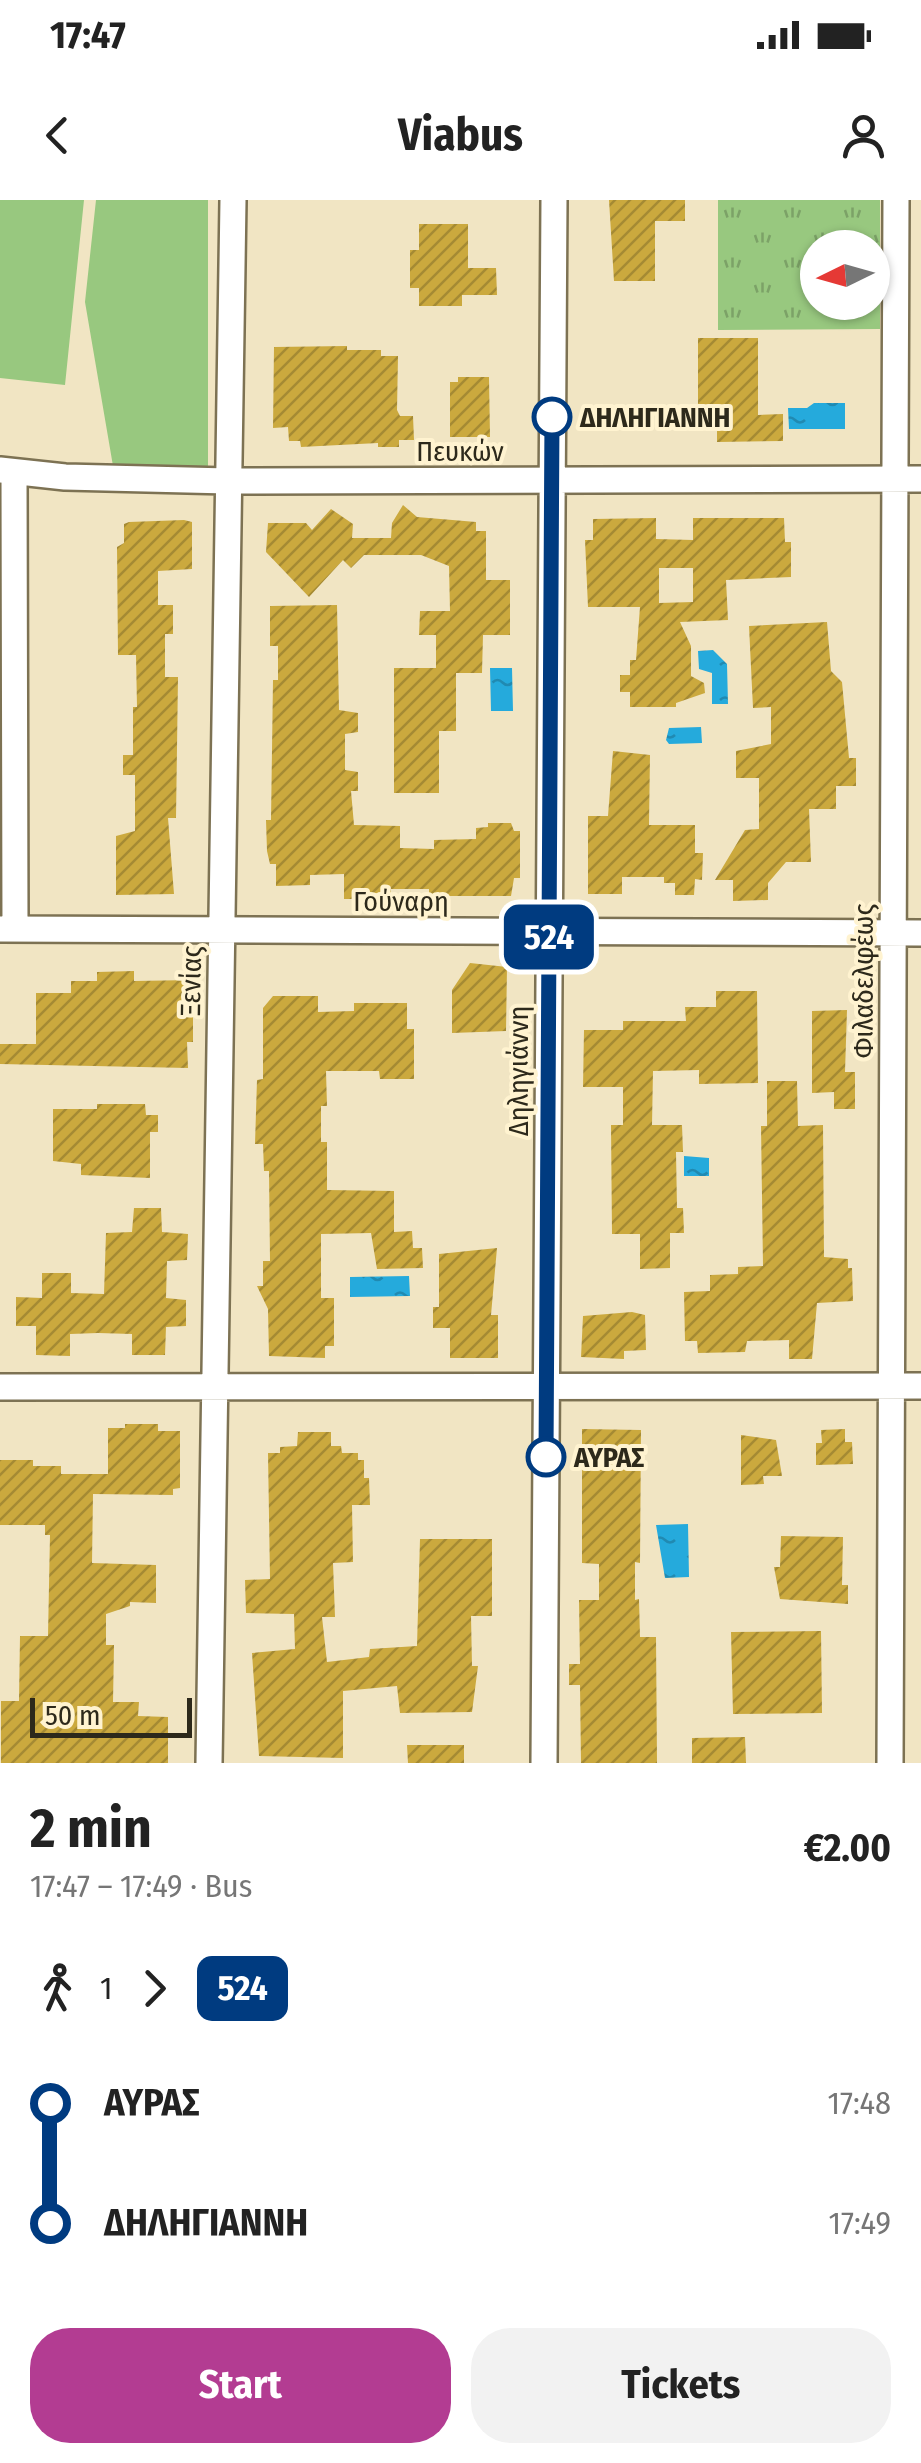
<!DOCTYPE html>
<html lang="en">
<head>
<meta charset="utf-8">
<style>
	body { margin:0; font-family:"Fira Sans Condensed",sans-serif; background:#f2f2f2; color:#222; height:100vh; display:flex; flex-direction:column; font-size:38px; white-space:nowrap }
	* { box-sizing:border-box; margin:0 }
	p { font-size:32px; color:#767676 }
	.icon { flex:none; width:55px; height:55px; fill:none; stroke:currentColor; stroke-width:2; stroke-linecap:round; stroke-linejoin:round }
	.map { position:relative; height:1563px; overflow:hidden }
	.drawer { display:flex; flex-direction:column; background:#fff; flex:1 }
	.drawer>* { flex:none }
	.badge { padding:0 20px; border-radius:15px; font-size:35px; line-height:65px }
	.needle { width:65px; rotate:265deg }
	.buttons { position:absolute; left:800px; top:30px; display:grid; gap:20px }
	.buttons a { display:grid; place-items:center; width:90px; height:90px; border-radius:50%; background:#fff; box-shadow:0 2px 8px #0004; font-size:50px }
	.scale { position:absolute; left:30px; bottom:25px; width:162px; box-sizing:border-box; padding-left:10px; border:5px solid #2d291b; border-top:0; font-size:28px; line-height:35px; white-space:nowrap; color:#2d291b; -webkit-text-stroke:8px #fff3d0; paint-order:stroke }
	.map>.badge { position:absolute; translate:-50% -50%; box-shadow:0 0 0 5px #fff }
	.legs { display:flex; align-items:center; gap:15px; height:110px; padding:0 30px; font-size:32px }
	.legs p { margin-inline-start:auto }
	.overview { display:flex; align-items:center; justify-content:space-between; height:170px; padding:0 30px }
	h1 { font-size:55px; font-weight:700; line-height:75px }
	.button { display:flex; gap:20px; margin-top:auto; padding:20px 30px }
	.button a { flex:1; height:115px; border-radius:40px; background:#b33c92; color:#fff; font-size:40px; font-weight:700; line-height:115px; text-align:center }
	.button a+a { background:#f2f2f2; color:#222 }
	ul { padding:0 30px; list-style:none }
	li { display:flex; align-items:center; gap:35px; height:120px; font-size:38px }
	li i { display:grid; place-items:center; width:15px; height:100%; margin:0 12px; background:currentColor }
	li i::after { content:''; width:25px; height:25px; margin:-12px; border:8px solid; border-radius:50%; background:#fff }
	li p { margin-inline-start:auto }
	li:first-child i { background:linear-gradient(#0000 50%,currentColor 0) }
	li:last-child i { background:linear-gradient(currentColor 50%,#0000 0) }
	.status { display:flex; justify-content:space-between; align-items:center; height:70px; padding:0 50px; background:#fff; direction:ltr }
	.status svg { height:28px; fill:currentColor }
	header { display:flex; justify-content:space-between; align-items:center; height:130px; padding:0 30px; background:#fff; font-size:45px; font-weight:700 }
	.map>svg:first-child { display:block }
</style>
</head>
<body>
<div class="status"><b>17:47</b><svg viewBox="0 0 49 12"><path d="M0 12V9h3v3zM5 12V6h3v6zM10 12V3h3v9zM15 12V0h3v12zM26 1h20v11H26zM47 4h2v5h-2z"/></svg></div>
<header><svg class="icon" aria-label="back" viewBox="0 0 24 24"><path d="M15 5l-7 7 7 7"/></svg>Viabus<svg class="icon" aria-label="person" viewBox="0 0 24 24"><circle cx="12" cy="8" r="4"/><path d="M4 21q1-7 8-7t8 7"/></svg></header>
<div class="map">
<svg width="921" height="1563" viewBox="0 0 921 1563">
	<defs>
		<pattern id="grass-tufts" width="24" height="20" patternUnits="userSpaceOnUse" patternTransform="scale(2.5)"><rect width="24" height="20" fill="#98c87f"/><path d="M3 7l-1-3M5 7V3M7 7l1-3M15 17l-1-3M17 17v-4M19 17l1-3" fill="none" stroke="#7ca267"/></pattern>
		<pattern id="water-ripples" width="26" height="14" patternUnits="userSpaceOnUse" patternTransform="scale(2.5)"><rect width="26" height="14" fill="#25aadc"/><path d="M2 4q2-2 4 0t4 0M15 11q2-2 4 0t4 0" fill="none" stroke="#208ab2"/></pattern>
		<pattern id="building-hatch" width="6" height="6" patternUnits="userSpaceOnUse" patternTransform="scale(2.5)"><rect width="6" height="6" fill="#cba93e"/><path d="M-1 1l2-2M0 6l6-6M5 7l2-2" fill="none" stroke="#a58a33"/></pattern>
	</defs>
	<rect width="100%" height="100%" fill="#f1e5c3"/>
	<!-- grass -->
	<path fill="url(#grass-tufts)" fill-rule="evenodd" d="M 718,0 L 880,0 L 880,129 L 718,130 ZM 818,48 L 872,48 L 872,102 L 818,102 Z"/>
	<!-- park -->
	<path fill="#98c87f" d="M 0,0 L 84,0 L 65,185 L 0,178 Z
		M 96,0 L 208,0 L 208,267 L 113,266 L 85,102 Z"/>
	<!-- water -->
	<path fill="url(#water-ripples)" d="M 814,203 L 845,203 L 845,229 L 789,229 L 788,208 L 807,208 Z
		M 713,450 L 727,464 L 728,504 L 712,504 L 712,473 L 699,469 L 698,451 Z
		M 490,468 L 512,468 L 513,511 L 491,511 Z
		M 701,527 L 702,543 L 669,544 L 666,540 L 669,528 Z
		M 684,956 L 709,958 L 709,976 L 684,976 Z
		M 409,1076 L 410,1096 L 350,1097 L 350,1077 Z
		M 688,1324 L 689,1377 L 665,1378 L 656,1325 Z"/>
	<!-- building -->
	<path fill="url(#building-hatch)" fill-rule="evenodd" d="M 609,0 L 685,0 L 685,21 L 655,21 L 655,81 L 614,81 Z
		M 419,24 L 468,24 L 468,68 L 496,68 L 497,95 L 462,95 L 462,106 L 419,106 L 419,88 L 410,88 L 410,50 L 419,50 Z
		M 698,138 L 758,138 L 758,215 L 783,214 L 783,241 L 717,242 L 717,230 L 707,230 L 707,219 L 698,219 Z
		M 347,146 L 347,150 L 381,150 L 381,156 L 398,156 L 397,210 L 400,216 L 413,216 L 414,240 L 399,240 L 399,247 L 378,247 L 378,243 L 301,247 L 300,241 L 289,241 L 288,227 L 273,228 L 274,147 Z
		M 458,177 L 489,177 L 490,237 L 450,237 L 450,182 L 458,182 Z
		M 403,305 L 417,317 L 476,322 L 476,331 L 486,331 L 486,380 L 510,380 L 510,435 L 483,435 L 482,473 L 456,473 L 456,531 L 439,531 L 439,593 L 394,593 L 394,468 L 436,468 L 436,435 L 419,435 L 420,411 L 450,411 L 449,366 L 421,355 L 364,355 L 351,368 L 343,360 L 309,397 L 266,352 L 268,323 L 306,323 L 312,330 L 331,309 L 353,324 L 352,338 L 391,338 L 392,323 Z
		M 656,318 L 656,339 L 693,340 L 693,318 L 784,318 L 785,342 L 791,342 L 791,377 L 726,380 L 728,420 L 680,422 L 691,446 L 691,476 L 704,483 L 705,493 L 676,503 L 676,507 L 630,507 L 630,492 L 620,492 L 620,475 L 630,475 L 630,460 L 636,460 L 640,407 L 588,407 L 585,340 L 593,340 L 593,319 ZM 659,368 L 693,368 L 693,402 L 659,403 Z
		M 184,320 L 192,322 L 192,369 L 158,371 L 158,405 L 173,405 L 173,434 L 165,434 L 165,477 L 178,477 L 176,618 L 168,618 L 174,694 L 116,695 L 116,636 L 135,631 L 135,575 L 123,575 L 123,555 L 133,555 L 133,507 L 137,507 L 136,455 L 118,455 L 117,347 L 124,343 L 124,324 L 129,322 Z
		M 337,405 L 339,510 L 358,513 L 358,532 L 345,534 L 345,570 L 358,572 L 358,591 L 351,591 L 354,625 L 400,626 L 400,648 L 434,649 L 434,640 L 476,639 L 476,628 L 488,627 L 488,623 L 511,623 L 514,631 L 520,631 L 520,678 L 514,678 L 511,696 L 429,696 L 429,689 L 391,689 L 391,693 L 367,693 L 367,699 L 344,699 L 344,674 L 310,675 L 310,685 L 276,686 L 276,664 L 270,664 L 267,651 L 266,620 L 271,620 L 273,480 L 278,480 L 278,446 L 270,446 L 270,406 Z
		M 827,422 L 831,471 L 842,482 L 849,558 L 856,558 L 856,586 L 836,586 L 836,609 L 809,609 L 811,662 L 786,662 L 768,683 L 768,700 L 733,701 L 733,680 L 715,680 L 745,630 L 759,629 L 759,578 L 736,578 L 736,551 L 771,544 L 771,507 L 753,508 L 749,426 Z
		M 613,551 L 650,555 L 649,625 L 695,625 L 695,653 L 703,653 L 702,680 L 695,679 L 694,695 L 675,695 L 675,683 L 664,683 L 664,677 L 622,677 L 622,694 L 588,694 L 588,616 L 608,616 Z
		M 470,763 L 507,767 L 506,831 L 452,833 L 452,790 Z
		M 134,771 L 134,781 L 193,780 L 193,842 L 187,842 L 188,868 L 0,864 L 0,844 L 36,844 L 36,793 L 71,793 L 71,781 L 97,781 L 97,772 Z
		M 716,791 L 757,791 L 758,883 L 699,884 L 699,870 L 653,871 L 652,925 L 682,925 L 683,952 L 676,952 L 677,1008 L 683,1008 L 684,1033 L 670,1033 L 670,1068 L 640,1069 L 640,1034 L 612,1034 L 611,925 L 623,925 L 623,887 L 583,887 L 584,830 L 623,830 L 623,821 L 686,821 L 685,807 L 716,807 Z
		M 273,796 L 318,796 L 318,812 L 354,811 L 354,803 L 407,803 L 407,829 L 414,829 L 414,879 L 380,879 L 379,871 L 326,871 L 327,906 L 321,906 L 321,942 L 327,942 L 327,990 L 394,991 L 394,1032 L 412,1031 L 413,1048 L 422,1048 L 423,1068 L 377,1069 L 371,1033 L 321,1034 L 321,1098 L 334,1098 L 334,1146 L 325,1146 L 325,1158 L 269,1156 L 268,1109 L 257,1086 L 263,1086 L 263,1061 L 270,1061 L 269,971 L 264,971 L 263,944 L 255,944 L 257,880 L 263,879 L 263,808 Z
		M 847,810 L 845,872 L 855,872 L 855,909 L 834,909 L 834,892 L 812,893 L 812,811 Z
		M 767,881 L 797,881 L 798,926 L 823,925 L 824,1057 L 848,1059 L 848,1068 L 852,1068 L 853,1101 L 817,1103 L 812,1159 L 789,1159 L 789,1140 L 747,1141 L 745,1152 L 698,1153 L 697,1141 L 685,1141 L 684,1092 L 710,1091 L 710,1075 L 738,1074 L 738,1067 L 763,1066 L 761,926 L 767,926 Z
		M 97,904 L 145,904 L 146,915 L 158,915 L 158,932 L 150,932 L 150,978 L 81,975 L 81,964 L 53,961 L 53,909 L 97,909 Z
		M 134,1008 L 161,1008 L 162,1032 L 188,1034 L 187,1060 L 167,1061 L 166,1098 L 186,1100 L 186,1126 L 166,1127 L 165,1155 L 132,1155 L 132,1134 L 98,1133 L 70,1134 L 70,1156 L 36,1155 L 36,1126 L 16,1126 L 16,1097 L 42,1098 L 42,1073 L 71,1073 L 71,1093 L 104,1094 L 106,1033 L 132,1032 Z
		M 497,1048 L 491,1115 L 498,1115 L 498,1158 L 450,1158 L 450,1128 L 433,1128 L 433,1107 L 439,1107 L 439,1054 Z
		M 632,1112 L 645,1115 L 646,1150 L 624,1151 L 624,1159 L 581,1157 L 583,1116 Z
		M 125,1224 L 158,1224 L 158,1231 L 180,1231 L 180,1288 L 173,1289 L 173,1295 L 93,1294 L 92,1363 L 156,1365 L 156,1403 L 130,1402 L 130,1406 L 106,1414 L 106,1445 L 114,1445 L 113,1502 L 139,1502 L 138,1516 L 168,1517 L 168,1563 L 1,1563 L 1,1501 L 19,1501 L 20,1436 L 48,1436 L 50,1335 L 45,1335 L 45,1325 L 0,1325 L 0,1260 L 33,1260 L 33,1266 L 61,1266 L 61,1274 L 108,1274 L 108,1228 L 125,1228 Z
		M 582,1229 L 641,1230 L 640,1363 L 635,1362 L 635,1400 L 639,1399 L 640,1437 L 656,1437 L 657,1563 L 581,1563 L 580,1485 L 569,1485 L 569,1464 L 580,1464 L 579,1400 L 599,1400 L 599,1364 L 582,1363 Z
		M 845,1229 L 845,1242 L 852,1242 L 853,1264 L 816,1265 L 816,1243 L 822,1243 L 821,1230 Z
		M 298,1232 L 331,1232 L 331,1246 L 341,1246 L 342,1253 L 358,1253 L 358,1260 L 364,1260 L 364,1278 L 369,1278 L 370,1305 L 352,1305 L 353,1362 L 333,1363 L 335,1417 L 322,1417 L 327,1462 L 369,1457 L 370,1449 L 417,1446 L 420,1339 L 492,1339 L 492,1416 L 471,1416 L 472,1466 L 478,1466 L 472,1512 L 400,1513 L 397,1486 L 343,1491 L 343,1558 L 259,1556 L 252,1453 L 295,1449 L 294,1414 L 246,1413 L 245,1380 L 270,1379 L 268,1253 L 280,1253 L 280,1247 L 297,1246 Z
		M 741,1235 L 776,1240 L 782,1276 L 763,1276 L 764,1284 L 741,1285 Z
		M 781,1336 L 843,1337 L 842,1385 L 848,1385 L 848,1404 L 780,1399 L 774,1367 L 780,1367 Z
		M 821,1431 L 822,1513 L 733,1514 L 731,1432 Z
		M 745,1537 L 746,1563 L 692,1563 L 692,1538 Z
		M 407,1545 L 464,1545 L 464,1563 L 408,1563 Z"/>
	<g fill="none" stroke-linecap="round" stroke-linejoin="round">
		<!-- minor casing -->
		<g stroke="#7d7253" stroke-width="30">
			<path id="minor" d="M 0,270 L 65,277 L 228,281 L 921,279
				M 14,274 L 15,729
				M 0,729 L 921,733
				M 0,1187 L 921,1186
				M 209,1563 L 233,0
				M 544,1563 L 554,0
				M 890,1563 L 896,0"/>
		</g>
		<!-- minor -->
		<use href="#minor" stroke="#fff" stroke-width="25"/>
	</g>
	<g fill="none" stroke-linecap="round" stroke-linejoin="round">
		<!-- line-1 casing -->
		<g stroke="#fff" stroke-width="22">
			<path id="line-1" d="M 546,1257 L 552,217"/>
		</g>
		<!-- line-1 -->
		<use href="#line-1" stroke="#003b80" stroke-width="15"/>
	</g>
	<!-- markers -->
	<g fill="#fff" stroke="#003b80" stroke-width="5">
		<circle cx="552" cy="217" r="18"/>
		<circle cx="546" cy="1257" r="18"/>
	</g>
	<g text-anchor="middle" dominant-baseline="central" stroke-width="8" stroke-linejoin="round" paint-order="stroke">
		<!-- stop labels -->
		<g font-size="28" font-weight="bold" fill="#2d291b" stroke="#fff3d0" text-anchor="start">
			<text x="580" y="217">ΔΗΛΗΓΙΑΝΝΗ</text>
			<text x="574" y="1257">ΑΥΡΑΣ</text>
		</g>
		<!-- street labels -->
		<g font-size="28" fill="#2d291b" stroke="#fff3d0">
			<text x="460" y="251">Πευκών</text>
			<text x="401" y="701">Γούναρη</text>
			<text transform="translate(191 781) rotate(-89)">Ξενίας</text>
			<text transform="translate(863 781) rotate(-90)">Φιλαδελφέως</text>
			<text transform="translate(518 871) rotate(-90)">Δηληγιάννη</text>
		</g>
	</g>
</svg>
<div class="buttons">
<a><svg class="needle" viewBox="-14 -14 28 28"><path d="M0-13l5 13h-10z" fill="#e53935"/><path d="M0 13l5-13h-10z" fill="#767676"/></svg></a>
</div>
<div class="scale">50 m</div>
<b class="badge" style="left:549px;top:737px;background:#003b80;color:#fff">524</b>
</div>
<section class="drawer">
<div class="overview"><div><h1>2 min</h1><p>17:47 – 17:49 · Bus</p></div><b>€2.00</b></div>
<div class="legs"><svg class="icon" aria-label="walk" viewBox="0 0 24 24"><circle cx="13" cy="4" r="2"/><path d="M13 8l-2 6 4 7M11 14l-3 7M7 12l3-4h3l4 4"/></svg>1<svg class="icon" aria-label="forward" viewBox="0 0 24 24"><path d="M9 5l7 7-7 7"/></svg><b class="badge" style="background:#003b80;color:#fff">524</b></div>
<ul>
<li><i style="color:#003b80"></i><b>ΑΥΡΑΣ</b><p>17:48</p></li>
<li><i style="color:#003b80"></i><b>ΔΗΛΗΓΙΑΝΝΗ</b><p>17:49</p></li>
</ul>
<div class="button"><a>Start</a><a>Tickets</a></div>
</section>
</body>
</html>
